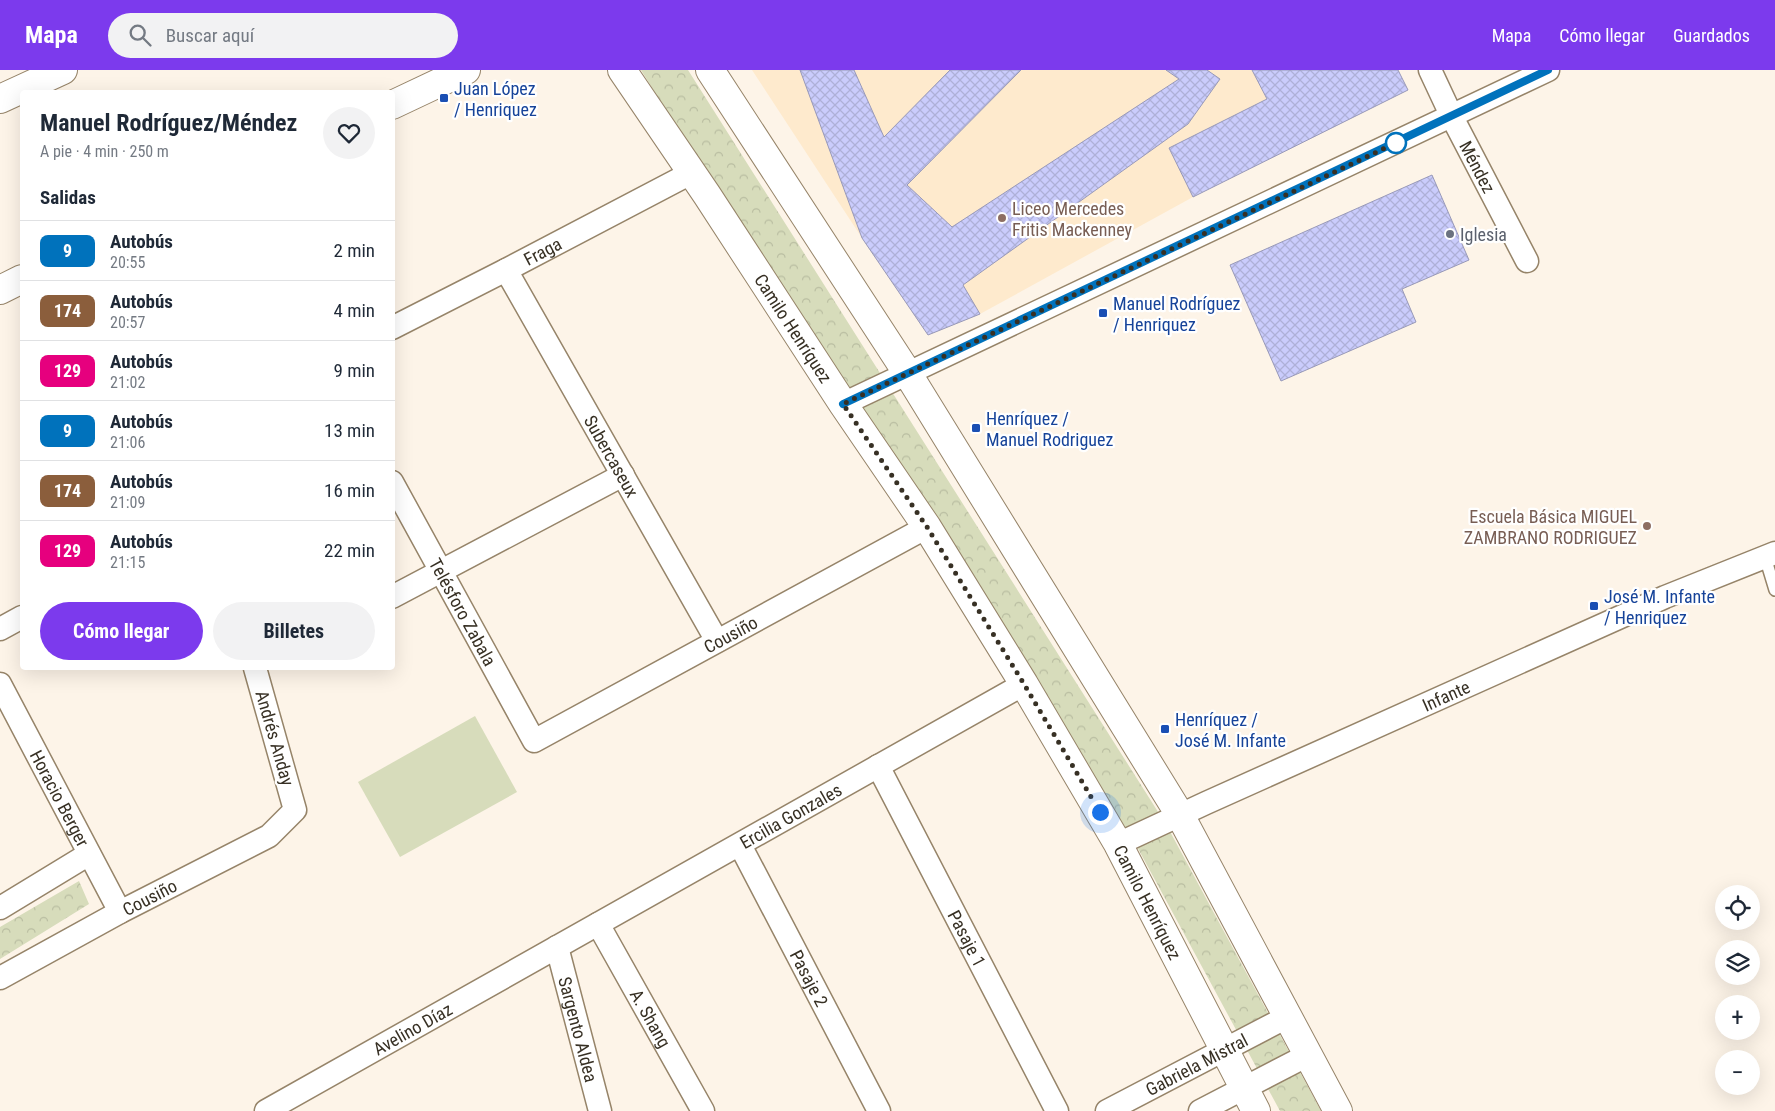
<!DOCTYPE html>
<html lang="es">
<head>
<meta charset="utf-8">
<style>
	body { margin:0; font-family:"Roboto Condensed",sans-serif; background:#f2f2f3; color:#1f2937; height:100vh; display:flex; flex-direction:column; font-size:19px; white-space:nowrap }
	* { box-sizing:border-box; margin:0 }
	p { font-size:16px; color:#747a83 }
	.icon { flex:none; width:28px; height:28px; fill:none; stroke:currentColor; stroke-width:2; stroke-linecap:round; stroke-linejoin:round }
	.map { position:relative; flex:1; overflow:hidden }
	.details { position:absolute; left:20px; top:20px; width:375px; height:580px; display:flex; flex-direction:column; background:#fff; border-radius:5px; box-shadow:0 5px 20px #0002 }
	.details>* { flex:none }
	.badge { padding:0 10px; border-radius:8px; font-size:18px; line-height:32px }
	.fabs { position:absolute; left:1715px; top:815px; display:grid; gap:10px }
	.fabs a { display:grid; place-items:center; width:45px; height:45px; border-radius:50%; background:#fff; box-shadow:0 5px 20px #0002; font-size:25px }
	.you { position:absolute; width:25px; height:25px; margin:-12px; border:4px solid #fff; border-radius:50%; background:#1a73e8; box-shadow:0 0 0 8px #1a73e833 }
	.map>.badge { position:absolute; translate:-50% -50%; box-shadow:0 0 0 2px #fff }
	h2 { padding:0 20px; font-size:19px; line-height:45px }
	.round { display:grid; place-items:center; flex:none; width:52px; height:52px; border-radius:26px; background:#f2f2f3 }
	.overview { display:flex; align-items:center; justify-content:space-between; height:85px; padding:0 20px }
	h1 { font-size:24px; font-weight:700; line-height:38px }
	.primary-button { display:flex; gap:10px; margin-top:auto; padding:10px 20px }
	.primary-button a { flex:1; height:58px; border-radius:30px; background:#7c3aed; color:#fff; font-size:20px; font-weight:700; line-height:58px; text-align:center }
	.primary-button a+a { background:#f2f2f3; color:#1f2937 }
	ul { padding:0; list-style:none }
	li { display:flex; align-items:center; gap:15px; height:60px; padding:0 20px; border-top:1px solid #e0e1e3 }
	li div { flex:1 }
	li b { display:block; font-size:19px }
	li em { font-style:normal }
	li .badge { min-width:55px; font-weight:700; text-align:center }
	header { display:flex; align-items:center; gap:30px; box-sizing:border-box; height:70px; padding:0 25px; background:#7c3aed; color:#fff }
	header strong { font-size:24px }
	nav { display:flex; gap:28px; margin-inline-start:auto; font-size:18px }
	.search { width:350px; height:45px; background:#f2f2f3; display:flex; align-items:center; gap:12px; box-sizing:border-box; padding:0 18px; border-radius:28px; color:#747a83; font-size:19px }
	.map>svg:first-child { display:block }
</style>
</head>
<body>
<header>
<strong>Mapa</strong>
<div class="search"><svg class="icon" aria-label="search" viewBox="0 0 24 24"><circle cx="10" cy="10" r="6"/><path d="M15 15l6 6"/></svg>Buscar aquí</div>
<nav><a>Mapa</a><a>Cómo llegar</a><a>Guardados</a></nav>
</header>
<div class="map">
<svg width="1775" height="1041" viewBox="0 0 1775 1041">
	<defs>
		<pattern id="park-crowns" width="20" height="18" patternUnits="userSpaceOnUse" patternTransform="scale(1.25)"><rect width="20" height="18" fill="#d7dcbb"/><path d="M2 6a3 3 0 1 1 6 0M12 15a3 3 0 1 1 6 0" fill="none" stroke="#b9bda1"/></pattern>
		<pattern id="building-cross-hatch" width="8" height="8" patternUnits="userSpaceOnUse" patternTransform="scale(1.25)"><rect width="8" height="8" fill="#caccfc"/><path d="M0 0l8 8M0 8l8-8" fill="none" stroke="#aeb0d8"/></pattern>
	</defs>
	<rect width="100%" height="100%" fill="#fdf4e8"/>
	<!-- built -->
	<path fill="#feeacd" d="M 752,0 L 1398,0 L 1408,20 L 1193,127 L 980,244 L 928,265 L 862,168 Z"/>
	<!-- grass -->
	<path fill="#d7dcbb" d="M 475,646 L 517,722 L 400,787 L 358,712 Z"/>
	<!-- park -->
	<path fill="url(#park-crowns)" d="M 641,0 L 688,0 L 1167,756 L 1321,1041 L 1280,1041 L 1135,773 L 847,333 Z
		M 79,811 L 89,834 L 0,889 L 0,857 Z"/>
	<!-- building -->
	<path fill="url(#building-cross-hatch)" stroke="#9899b8" d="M 800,0 L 854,0 L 884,67 L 950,0 L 1021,0 L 907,115 L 952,157 L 1179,9 L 1166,0 L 1207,0 L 1220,9 L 1188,54 L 963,215 L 980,244 L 928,265 L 862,168 Z
		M 1252,0 L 1398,0 L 1408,20 L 1193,127 L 1169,78 L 1267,29 Z
		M 1432,105 L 1469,190 L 1402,219 L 1416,252 L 1281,311 L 1230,195 Z"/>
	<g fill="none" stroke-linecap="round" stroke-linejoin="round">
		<!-- service casing -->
		<g stroke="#968469" stroke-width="14">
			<path id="service" d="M 1765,487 L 1775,520"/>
		</g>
		<!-- minor casing -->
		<g stroke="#968469" stroke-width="25">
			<g id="minor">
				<path id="s1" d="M 1430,0 L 1452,47 L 1527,191"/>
				<path id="s2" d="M 506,200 L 717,571"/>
				<path id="s3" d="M 392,258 L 506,200 L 691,103"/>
				<path d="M 843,334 L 1548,0"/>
				<path id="s4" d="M 392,412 L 534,671 L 927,457"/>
				<path d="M 392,527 L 623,405"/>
				<path d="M 0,559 L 22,547"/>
				<path id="s5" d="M 0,614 L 120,842"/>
				<path id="s6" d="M 878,696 L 1057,1041"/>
				<path id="s7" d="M 1118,774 L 1206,733 L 1665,527 L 1775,483"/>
				<path id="s8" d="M 740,775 L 879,1041"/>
				<path d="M 0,838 L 89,784"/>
				<path id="s9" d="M 598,854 L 703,1041"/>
				<path id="s10" d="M 557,877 L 600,1041"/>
				<path id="s11" d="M 0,908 L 120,842 L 269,766 L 295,740 L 255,598"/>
				<path id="s12" d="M 266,1041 L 1024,614"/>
				<path id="s13" d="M 1107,1041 L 1287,947"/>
				<path d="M 1200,1041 L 1308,985"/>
			</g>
		</g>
		<!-- tertiary casing -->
		<g stroke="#968469" stroke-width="30">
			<path id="tertiary" d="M 392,35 L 466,0
				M 0,220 L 22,209"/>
		</g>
		<!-- primary casing -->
		<g stroke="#968469" stroke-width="30">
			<g id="primary">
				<path id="s14" d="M 622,0 L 707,125 L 843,334 L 927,457 L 1024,614 L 1118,774 L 1256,1041"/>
				<path d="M 710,0 L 908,304 L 1180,745 L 1338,1041"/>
				<path d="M 0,29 L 63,0"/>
			</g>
		</g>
		<!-- service -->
		<use href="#service" stroke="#fff" stroke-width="11"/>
		<!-- minor -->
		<use href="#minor" stroke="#fff" stroke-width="22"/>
		<!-- tertiary -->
		<use href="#tertiary" stroke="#fff" stroke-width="28"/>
		<!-- primary -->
		<use href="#primary" stroke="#fff" stroke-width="28"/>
	</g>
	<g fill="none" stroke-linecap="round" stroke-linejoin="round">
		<!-- line casing -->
		<g stroke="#fff" stroke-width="11">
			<path id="line" d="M 843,334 L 1548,0"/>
		</g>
		<!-- line -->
		<use href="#line" stroke="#0072bc" stroke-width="8"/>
		<!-- walk -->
		<path stroke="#373024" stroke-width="5" stroke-dasharray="0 9" d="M 1100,742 L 1024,614 L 927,457 L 843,334 L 1398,72 L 1396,73"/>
	</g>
	<!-- markers -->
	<g fill="#1a4fb4" stroke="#fff" stroke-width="2">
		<rect x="439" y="23" width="10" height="10" rx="2.5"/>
		<rect x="1098" y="238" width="10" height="10" rx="2.5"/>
		<rect x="971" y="353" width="10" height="10" rx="2.5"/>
		<rect x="1589" y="531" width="10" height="10" rx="2.5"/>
		<rect x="1160" y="654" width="10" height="10" rx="2.5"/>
	</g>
	<circle fill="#fff" stroke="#0072bc" stroke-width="2.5" cx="1396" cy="73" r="10"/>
	<g fill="#8d6e63" stroke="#fff" stroke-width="2">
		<circle cx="1002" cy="148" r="5"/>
		<circle cx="1647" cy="456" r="5"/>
	</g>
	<circle fill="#6b7280" stroke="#fff" stroke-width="2" cx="1450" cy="164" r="5"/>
	<g text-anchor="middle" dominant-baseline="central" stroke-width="4.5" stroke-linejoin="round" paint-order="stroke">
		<!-- transit labels -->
		<g font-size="18" fill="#164399" stroke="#fff" text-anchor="start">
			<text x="454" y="18">Juan López<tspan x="454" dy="21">/ Henriquez</tspan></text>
			<text x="1113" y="233">Manuel Rodríguez<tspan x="1113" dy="21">/ Henriquez</tspan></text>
			<text x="986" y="348">Henríquez /<tspan x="986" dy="21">Manuel Rodriguez</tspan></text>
			<text x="1604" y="526">José M. Infante<tspan x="1604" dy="21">/ Henriquez</tspan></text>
			<text x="1175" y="649">Henríquez /<tspan x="1175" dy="21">José M. Infante</tspan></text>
		</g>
		<!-- street labels -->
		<g font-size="18" fill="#373024" stroke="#fff">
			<text stroke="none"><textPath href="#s1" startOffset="108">Méndez</textPath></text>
			<text stroke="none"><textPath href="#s3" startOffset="169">Fraga</textPath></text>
			<text stroke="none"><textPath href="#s14" startOffset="310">Camilo Henríquez</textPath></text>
			<text stroke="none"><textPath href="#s2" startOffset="214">Subercaseux</textPath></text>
			<text stroke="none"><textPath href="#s4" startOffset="148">Telésforo Zabala</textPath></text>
			<text stroke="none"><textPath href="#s4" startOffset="519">Cousiño</textPath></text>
			<text stroke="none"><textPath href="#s7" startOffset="360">Infante</textPath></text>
			<text transform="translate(275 668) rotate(74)">Andrés Anday</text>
			<text stroke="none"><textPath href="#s5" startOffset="129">Horacio Berger</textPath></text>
			<text stroke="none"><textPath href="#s12" startOffset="602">Ercilia Gonzales</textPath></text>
			<text stroke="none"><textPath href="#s11" startOffset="170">Cousiño</textPath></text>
			<text stroke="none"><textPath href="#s14" startOffset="985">Camilo Henríquez</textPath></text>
			<text stroke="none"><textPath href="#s6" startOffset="194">Pasaje 1</textPath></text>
			<text stroke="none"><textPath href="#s8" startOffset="150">Pasaje 2</textPath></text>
			<text stroke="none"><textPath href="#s9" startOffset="108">A. Shang</textPath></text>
			<text stroke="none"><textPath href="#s12" startOffset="168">Avelino Díaz</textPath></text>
			<text stroke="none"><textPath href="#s10" startOffset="85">Sargento Aldea</textPath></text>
			<text stroke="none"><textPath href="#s13" startOffset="101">Gabriela Mistral</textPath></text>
		</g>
		<!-- education labels -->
		<g font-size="18" fill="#785e54" stroke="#fff" text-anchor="start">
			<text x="1012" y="138">Liceo Mercedes<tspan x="1012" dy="21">Fritis Mackenney</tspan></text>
			<text x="1637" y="446" text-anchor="end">Escuela Básica MIGUEL<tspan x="1637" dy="21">ZAMBRANO RODRIGUEZ</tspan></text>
		</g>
		<!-- worship labels -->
		<g font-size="18" fill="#5b616d" stroke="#fff" text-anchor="start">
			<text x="1460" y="164">Iglesia</text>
		</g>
	</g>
</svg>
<div class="fabs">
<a><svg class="icon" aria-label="locate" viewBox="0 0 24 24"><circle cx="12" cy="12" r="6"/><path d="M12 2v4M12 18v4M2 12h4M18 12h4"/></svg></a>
<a><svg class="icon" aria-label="layers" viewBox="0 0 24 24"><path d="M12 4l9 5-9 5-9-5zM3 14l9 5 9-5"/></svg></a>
<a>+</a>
<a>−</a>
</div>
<div class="you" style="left:1100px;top:742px"></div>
<section class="details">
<div class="overview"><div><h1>Manuel Rodríguez/Méndez</h1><p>A pie · 4 min · 250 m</p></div><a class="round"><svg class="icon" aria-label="heart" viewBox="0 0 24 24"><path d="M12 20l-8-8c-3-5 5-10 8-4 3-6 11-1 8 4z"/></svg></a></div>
<h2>Salidas</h2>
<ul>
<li><span class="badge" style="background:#0072bc;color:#fff">9</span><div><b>Autobús</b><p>20:55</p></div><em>2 min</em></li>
<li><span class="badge" style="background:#8b5e3c;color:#fff">174</span><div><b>Autobús</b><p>20:57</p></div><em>4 min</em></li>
<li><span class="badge" style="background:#e6007e;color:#fff">129</span><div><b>Autobús</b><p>21:02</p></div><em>9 min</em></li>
<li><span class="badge" style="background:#0072bc;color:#fff">9</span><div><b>Autobús</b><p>21:06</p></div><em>13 min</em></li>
<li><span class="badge" style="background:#8b5e3c;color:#fff">174</span><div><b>Autobús</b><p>21:09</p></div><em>16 min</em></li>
<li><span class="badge" style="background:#e6007e;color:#fff">129</span><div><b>Autobús</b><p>21:15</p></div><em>22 min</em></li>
</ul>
<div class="primary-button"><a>Cómo llegar</a><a>Billetes</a></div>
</section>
</div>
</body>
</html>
